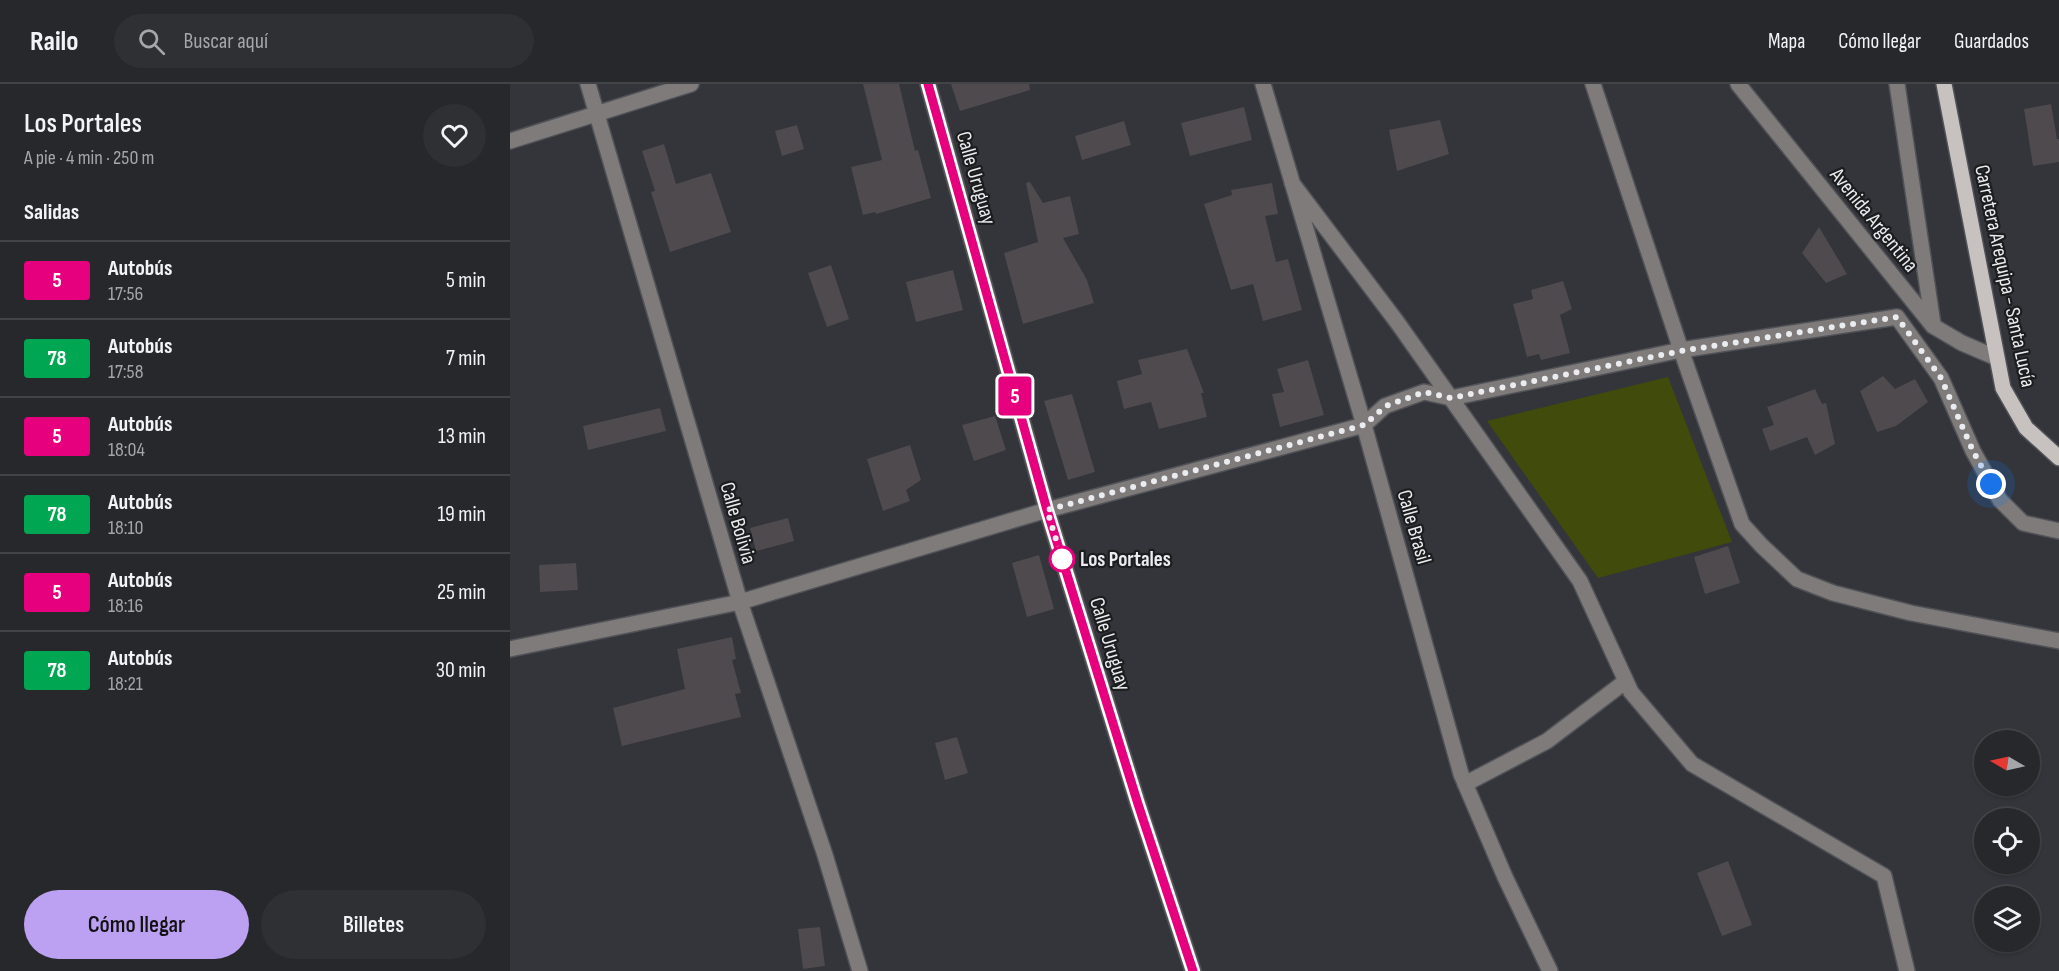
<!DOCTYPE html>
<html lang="es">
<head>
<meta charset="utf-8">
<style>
	body { margin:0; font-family:"Sofia Sans Condensed",sans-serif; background:#2e3034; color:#f1f3f6; height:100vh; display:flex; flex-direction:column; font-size:22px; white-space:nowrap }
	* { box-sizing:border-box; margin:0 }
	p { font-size:20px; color:#a4a6a9 }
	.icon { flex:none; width:33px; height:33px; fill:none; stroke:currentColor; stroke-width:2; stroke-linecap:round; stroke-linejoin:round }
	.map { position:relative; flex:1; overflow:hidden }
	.details { display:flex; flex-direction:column; background:#26282c; width:510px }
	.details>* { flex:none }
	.badge { padding:0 12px; border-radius:4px; font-size:21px; line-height:39px }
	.needle { width:39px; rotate:279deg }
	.controls { position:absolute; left:1464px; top:646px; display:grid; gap:12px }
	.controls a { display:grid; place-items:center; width:66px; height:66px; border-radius:50%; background:#26282c; box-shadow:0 2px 4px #0004,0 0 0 2px #424448; font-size:30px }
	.you { position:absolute; width:30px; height:30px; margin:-15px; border:4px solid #fff; border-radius:50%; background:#1a73e8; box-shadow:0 0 0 9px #1a73e833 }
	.map>.badge { position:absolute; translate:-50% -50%; box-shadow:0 0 0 3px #fff }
	h2 { padding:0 24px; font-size:22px; line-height:54px }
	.round { display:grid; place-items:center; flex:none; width:63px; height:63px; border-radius:32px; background:#2e3034 }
	.overview { display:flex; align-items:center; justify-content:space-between; height:102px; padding:0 24px }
	h1 { font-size:28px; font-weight:600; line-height:45px }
	.cta { display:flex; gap:12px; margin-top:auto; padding:12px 24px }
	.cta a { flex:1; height:69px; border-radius:36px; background:#bca0f2; color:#111; font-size:24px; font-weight:600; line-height:69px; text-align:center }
	.cta a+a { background:#2e3034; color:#f1f3f6 }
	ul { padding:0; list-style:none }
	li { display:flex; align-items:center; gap:18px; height:78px; padding:0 24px; border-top:2px solid #424448 }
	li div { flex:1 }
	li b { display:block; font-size:22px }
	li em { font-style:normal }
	li .badge { min-width:66px; font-weight:700; text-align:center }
	header { display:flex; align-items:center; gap:36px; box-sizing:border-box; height:84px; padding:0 30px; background:#26282c; border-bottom:2px solid #424448 }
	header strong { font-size:28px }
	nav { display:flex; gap:33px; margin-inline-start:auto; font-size:21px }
	.search { width:420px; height:54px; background:#2e3034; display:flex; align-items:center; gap:15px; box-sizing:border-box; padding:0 21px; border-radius:33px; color:#a4a6a9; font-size:22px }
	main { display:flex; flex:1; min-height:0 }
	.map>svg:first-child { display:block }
</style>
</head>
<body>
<header>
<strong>Railo</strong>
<div class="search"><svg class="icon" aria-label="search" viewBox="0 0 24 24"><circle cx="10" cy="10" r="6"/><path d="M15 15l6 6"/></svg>Buscar aquí</div>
<nav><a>Mapa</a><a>Cómo llegar</a><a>Guardados</a></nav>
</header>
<main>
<section class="details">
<div class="overview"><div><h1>Los Portales</h1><p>A pie · 4 min · 250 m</p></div><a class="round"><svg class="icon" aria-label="heart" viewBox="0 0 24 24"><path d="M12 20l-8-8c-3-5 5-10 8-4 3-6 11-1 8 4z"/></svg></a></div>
<h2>Salidas</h2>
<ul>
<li><span class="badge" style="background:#e6007e;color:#fff">5</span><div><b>Autobús</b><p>17:56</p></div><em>5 min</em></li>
<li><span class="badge" style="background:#00a651;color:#fff">78</span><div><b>Autobús</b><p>17:58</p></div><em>7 min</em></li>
<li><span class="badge" style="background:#e6007e;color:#fff">5</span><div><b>Autobús</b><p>18:04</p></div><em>13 min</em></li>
<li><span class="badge" style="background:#00a651;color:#fff">78</span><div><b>Autobús</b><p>18:10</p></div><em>19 min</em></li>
<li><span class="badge" style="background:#e6007e;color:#fff">5</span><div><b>Autobús</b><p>18:16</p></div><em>25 min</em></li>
<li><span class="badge" style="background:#00a651;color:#fff">78</span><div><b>Autobús</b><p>18:21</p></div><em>30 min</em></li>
</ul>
<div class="cta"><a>Cómo llegar</a><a>Billetes</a></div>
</section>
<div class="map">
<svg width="1549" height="887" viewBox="0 0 1549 887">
	<rect width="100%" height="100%" fill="#33353a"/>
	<!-- green -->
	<path fill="#414b0c" d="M 1158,293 L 1222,458 L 1088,494 L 977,337 Z"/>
	<!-- building -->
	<path fill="#4e4a4e" d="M 353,0 L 389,0 L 405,67 L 408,66 L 421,114 L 366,130 L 365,128 L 353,131 L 341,83 L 372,76 Z
		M 441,0 L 519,0 L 520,6 L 450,27 Z
		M 1541,20 L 1547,55 L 1549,55 L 1549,78 L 1523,82 L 1514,25 Z
		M 734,23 L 742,56 L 680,72 L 671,39 Z
		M 930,36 L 939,70 L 887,87 L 879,46 Z
		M 614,37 L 621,61 L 572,76 L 565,52 Z
		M 287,41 L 294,65 L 272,72 L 265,47 Z
		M 154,60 L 166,100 L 201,89 L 221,148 L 160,168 L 141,108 L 145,107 L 132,67 Z
		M 520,98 L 533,119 L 560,112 L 569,150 L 553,154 L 577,196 L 584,219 L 513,240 L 494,169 L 528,158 L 516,99 Z
		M 762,99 L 768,130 L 755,132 L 766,178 L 778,175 L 792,226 L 753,237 L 743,200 L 721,206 L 694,120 L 722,111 L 721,106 Z
		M 1309,143 L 1337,190 L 1316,199 L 1292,169 Z
		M 321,181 L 339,235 L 317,243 L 298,189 Z
		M 443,186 L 453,226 L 406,238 L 396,198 Z
		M 1053,197 L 1062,225 L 1050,231 L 1060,269 L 1031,276 L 1029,270 L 1017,273 L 1003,220 L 1023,215 L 1021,206 Z
		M 677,265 L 694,309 L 691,309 L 697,333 L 649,345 L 641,318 L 614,325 L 607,297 L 632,290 L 628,276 Z
		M 798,276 L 814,331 L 770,343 L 762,310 L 774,308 L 767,285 Z
		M 1373,292 L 1385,305 L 1405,295 L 1418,318 L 1386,342 L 1367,348 L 1350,307 Z
		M 1305,305 L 1312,320 L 1316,319 L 1325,360 L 1305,371 L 1297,353 L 1260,367 L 1252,345 L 1264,341 L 1257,323 Z
		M 562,310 L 585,388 L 558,396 L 534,317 Z
		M 150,324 L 156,347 L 78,366 L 73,342 Z
		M 485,332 L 496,366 L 464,377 L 452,341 Z
		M 400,361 L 411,396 L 396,406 L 400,417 L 373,427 L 357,375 Z
		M 278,434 L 284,457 L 246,467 L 240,444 Z
		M 1218,462 L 1230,499 L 1195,510 L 1184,473 Z
		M 529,471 L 544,525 L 517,533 L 502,479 Z
		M 66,479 L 68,506 L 30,508 L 29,481 Z
		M 222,553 L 226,575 L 222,576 L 231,609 L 225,610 L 231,633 L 112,662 L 103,624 L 175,605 L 167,565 Z
		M 447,653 L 458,689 L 435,696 L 425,659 Z
		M 1218,777 L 1242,841 L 1212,852 L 1187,789 Z
		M 310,843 L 315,882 L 293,885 L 288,845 Z"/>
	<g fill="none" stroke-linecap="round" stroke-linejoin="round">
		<!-- minor casing -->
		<g stroke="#505257" stroke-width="18">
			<path id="minor" d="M 78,0 L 230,518 L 315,771 L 350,887
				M 418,0 L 537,426 L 628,720 L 683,887
				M 753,0 L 854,341 L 951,690 L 995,793 L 1040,887
				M 1083,0 L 1171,266 L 1232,440 L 1251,461 L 1287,495 L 1323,509 L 1401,529 L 1549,557
				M 1228,0 L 1423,242 L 1452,259 L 1487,274
				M 1387,0 L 1423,240
				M 0,57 L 181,0
				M 782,99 L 887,238 L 1070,497 L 1121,608 L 1182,680 L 1374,792 L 1397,887
				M 0,565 L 230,518 L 537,426 L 854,341 L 875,322 L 914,308 L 941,314 L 1171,266 L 1387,233 L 1431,294 L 1463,367 L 1490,416 L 1513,439 L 1549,447
				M 955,700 L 1037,657 L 1116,597"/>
		</g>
		<!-- major casing -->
		<g stroke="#505257" stroke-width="18">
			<path id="major" d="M 1434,0 L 1493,304 L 1516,344 L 1549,374"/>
		</g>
		<!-- minor -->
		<use href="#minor" stroke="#7e7b7a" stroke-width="15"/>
		<!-- major -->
		<use href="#major" stroke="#c7c1bf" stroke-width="15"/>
	</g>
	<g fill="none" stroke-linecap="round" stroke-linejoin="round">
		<!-- line casing -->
		<g stroke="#fff" stroke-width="14">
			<path id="line" d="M 418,0 L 537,426 L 628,720 L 683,887"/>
		</g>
		<!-- line -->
		<use href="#line" stroke="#e6007e" stroke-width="9"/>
		<!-- walk -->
		<path stroke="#ebecef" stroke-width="6" stroke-dasharray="0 10.8" d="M 552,475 L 537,426 L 854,341 L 876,322 L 914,308 L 941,314 L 1171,267 L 1387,233 L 1431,294 L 1463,367 L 1481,400"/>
	</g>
	<!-- markers -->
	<circle fill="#fff" stroke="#e6007e" stroke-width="3" cx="552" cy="475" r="12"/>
	<g text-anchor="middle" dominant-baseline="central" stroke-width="4.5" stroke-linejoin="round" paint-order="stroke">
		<!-- street labels -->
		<g font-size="21" fill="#ebecef" stroke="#1c1d1f">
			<text transform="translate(466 94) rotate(74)">Calle Uruguay</text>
			<text transform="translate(1364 136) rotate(51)">Avenida Argentina</text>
			<text transform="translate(1495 192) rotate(78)">Carretera Arequipa - Santa Lucía</text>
			<text transform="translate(228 439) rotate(74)">Calle Bolivia</text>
			<text transform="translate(904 443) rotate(74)">Calle Brasil</text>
			<text transform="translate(600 560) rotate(73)">Calle Uruguay</text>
		</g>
		<!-- stop labels -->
		<g font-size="21" font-weight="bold" fill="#ebecef" stroke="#1c1d1f" text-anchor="start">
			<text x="570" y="475">Los Portales</text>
		</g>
	</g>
</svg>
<div class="controls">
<a><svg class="needle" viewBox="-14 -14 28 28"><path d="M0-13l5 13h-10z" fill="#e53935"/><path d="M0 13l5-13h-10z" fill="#a4a6a9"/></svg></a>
<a><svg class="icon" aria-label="locate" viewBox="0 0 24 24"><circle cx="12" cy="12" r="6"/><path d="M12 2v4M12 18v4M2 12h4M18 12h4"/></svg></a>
<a><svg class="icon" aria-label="layers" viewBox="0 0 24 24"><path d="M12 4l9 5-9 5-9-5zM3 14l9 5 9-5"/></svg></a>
</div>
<div class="you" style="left:1481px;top:400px"></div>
<b class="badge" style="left:505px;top:312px;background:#e6007e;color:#fff">5</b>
</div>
</main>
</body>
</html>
